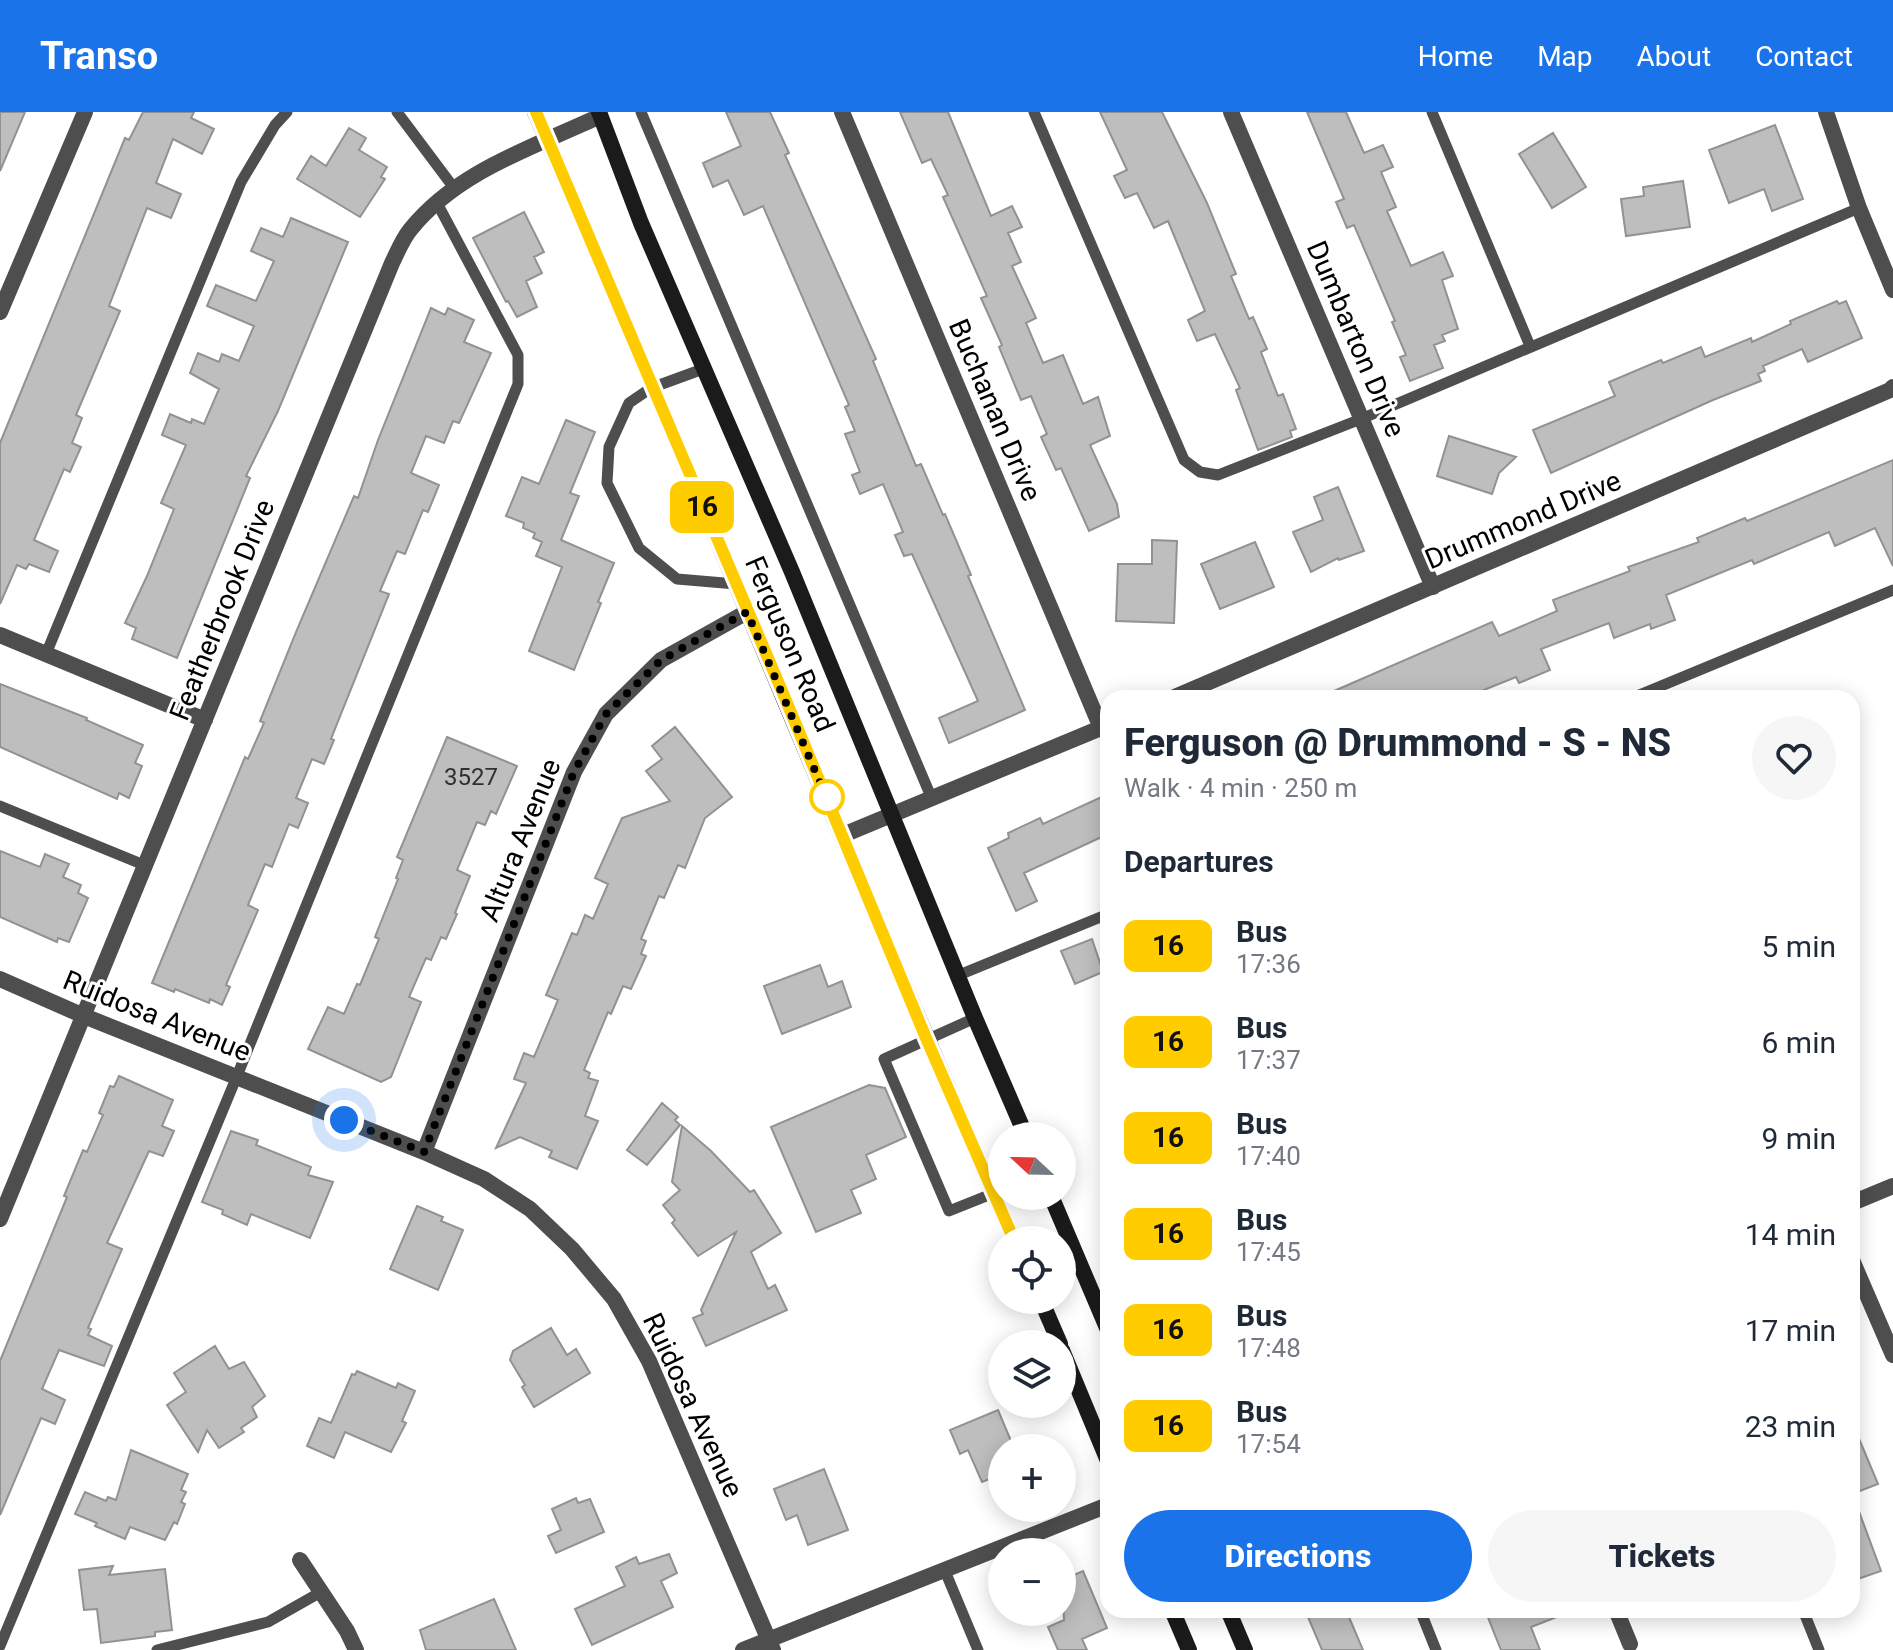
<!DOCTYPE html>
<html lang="en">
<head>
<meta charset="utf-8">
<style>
	body { margin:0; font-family:Roboto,sans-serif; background:#f6f6f7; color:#1f2937; height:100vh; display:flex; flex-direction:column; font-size:30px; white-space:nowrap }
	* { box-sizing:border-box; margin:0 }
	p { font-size:26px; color:#747a83 }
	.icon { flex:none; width:44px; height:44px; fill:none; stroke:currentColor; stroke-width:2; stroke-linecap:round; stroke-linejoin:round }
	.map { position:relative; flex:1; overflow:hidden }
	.sheet { position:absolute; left:1100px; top:578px; width:760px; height:928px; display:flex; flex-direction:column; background:#fff; border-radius:24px; box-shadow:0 4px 20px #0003 }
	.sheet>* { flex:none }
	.badge { padding:0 16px; border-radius:12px; font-size:28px; line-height:52px }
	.needle { width:52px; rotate:292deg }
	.fabs { position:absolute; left:988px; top:1010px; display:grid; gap:16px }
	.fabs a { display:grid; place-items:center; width:88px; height:88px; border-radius:50%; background:#fff; box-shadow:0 4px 20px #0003; font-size:40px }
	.you { position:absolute; width:40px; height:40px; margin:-20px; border:6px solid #fff; border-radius:50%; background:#1a73e8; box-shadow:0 0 0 12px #1a73e833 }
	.map>.badge { position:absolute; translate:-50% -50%; box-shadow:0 0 0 4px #fff }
	h2 { padding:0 24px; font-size:30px; line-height:72px }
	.round { display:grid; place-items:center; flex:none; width:84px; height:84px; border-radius:42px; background:#f6f6f7 }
	.headline { display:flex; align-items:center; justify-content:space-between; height:136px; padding:0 24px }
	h1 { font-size:38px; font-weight:800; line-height:60px }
	.action { display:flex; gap:16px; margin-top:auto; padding:16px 24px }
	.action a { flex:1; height:92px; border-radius:48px; background:#1a73e8; color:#fff; font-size:32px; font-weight:800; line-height:92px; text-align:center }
	.action a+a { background:#f6f6f7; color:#1f2937 }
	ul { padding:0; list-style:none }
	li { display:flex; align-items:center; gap:24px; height:96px; padding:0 24px }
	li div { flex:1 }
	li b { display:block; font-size:30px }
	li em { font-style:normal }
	li .badge { min-width:88px; font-weight:700; text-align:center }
	header { display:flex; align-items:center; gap:48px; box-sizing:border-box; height:112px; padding:0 40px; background:#1a73e8; color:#fff }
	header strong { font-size:38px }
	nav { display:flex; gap:44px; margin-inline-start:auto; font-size:28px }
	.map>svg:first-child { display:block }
</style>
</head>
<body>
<header>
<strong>Transo</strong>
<nav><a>Home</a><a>Map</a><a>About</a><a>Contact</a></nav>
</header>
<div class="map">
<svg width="1893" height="1538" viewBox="0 0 1893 1538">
	<rect width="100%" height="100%" fill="#fff"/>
	<!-- building -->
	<path fill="#bebebe" stroke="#929292" stroke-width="2" d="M 0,0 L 25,0 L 0,59 Z
		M 143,0 L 194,0 L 191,6 L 214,17 L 202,42 L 173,27 L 156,71 L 181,82 L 171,106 L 147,96 L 109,194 L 120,199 L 76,303 L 82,306 L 72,331 L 81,335 L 70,360 L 64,357 L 34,428 L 58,439 L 49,460 L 29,452 L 26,457 L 17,453 L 0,492 L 0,331 L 125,26 L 129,28 Z
		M 726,0 L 770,0 L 789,41 L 785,43 L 876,247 L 873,249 L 916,354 L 921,352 L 943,403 L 945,402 L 971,463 L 968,464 L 1025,598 L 949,631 L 939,606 L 978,589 L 912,442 L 904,444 L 895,423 L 903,420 L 883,372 L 860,382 L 852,363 L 860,360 L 845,322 L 855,319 L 845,295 L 849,293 L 763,94 L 744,103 L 728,68 L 713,75 L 703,51 L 741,34 Z
		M 900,0 L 948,0 L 991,104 L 1012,94 L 1022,115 L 1008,121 L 1021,150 L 1012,154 L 1036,206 L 1026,211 L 1043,251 L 1063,243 L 1083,292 L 1098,285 L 1110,324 L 1090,333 L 1117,392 L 1119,405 L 1089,419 L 1061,356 L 1056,358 L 1041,325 L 1047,322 L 1031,284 L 1021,288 L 999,235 L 1002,233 L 981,186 L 987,184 L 943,85 L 948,83 L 931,47 L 922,51 Z
		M 1100,0 L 1162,0 L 1207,91 L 1236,162 L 1231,164 L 1249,207 L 1253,205 L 1267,237 L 1261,240 L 1278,284 L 1283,282 L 1296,317 L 1290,319 L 1292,325 L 1258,338 L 1236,278 L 1240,276 L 1215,222 L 1197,229 L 1188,208 L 1205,199 L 1168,109 L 1154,116 L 1137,81 L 1125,86 L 1114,64 L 1127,58 Z
		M 1307,0 L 1346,0 L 1364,41 L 1383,33 L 1393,55 L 1381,60 L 1396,95 L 1387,99 L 1411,154 L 1443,140 L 1453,164 L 1442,168 L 1458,217 L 1442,223 L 1445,229 L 1434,233 L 1443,256 L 1410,269 L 1400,245 L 1406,243 L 1392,210 L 1395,209 L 1354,113 L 1347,116 L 1336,90 L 1344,87 Z
		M 1775,13 L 1803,87 L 1772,99 L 1764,77 L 1729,91 L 1709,38 Z
		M 349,16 L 366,26 L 359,38 L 387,55 L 381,65 L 385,67 L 360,105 L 297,67 L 311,44 L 326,54 Z
		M 1553,21 L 1586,75 L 1552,96 L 1519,42 Z
		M 1683,69 L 1690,115 L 1626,124 L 1621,87 L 1644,84 L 1643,75 Z
		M 524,100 L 544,140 L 534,145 L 542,161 L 526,169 L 537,195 L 517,205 L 508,189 L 506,190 L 473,126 Z
		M 291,106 L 348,130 L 278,299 L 246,364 L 250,366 L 177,546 L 132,527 L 136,516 L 125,511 L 147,464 L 174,397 L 161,391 L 186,333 L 162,323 L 170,302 L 191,311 L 192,307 L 204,312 L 219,277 L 190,261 L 198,241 L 219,250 L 222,242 L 239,249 L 254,214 L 207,194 L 216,173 L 256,189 L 274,149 L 251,139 L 261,116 L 283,125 Z
		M 1837,189 L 1839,192 L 1846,189 L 1862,226 L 1808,250 L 1802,237 L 1763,254 L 1765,259 L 1758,262 L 1761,269 L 1713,288 L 1551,361 L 1533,318 L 1615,284 L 1609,270 L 1661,248 L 1663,251 L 1701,235 L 1705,245 L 1751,226 L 1752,230 L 1791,212 L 1790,209 Z
		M 431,196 L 445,203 L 448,196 L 474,208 L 464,230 L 491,241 L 459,311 L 453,309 L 444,331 L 426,324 L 411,361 L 439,373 L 428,400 L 423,398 L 405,442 L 397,439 L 380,479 L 389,482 L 331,627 L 334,628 L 324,652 L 312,647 L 296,686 L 308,691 L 298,716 L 289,712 L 272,755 L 265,752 L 248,793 L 258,798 L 226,873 L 230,875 L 222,893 L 210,887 L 209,891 L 175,877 L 174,880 L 152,871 L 245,645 L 248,647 L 264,611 L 260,609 L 296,520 L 354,384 L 358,386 L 378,328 Z
		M 566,308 L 595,320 L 570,381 L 579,384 L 561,428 L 614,451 L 598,490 L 601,491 L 574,558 L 529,539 L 562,455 L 536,444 L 542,430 L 533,426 L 535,421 L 523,416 L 524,411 L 506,404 L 522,365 L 539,372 Z
		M 1449,324 L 1516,345 L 1499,361 L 1492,382 L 1437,364 Z
		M 1893,348 L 1893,454 L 1875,416 L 1835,434 L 1829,420 L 1754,452 L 1752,448 L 1666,483 L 1675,508 L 1651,517 L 1650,512 L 1614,526 L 1609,511 L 1541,537 L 1550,558 L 1519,571 L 1516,565 L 1464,586 L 1318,586 L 1492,510 L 1499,524 L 1557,499 L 1553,488 L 1630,459 L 1628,455 L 1699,430 L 1697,426 L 1745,406 L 1747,409 Z
		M 1338,375 L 1364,439 L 1339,448 L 1338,446 L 1311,460 L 1293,420 L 1323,408 L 1314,385 Z
		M 1152,428 L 1177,429 L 1174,511 L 1116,509 L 1118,452 L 1152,452 Z
		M 1255,430 L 1274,475 L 1220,497 L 1201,452 Z
		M 0,572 L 87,606 L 86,608 L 143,633 L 135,651 L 142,654 L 129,686 L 119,681 L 117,687 L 0,635 Z
		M 675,615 L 732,685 L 705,706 L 685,756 L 678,753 L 664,786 L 659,784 L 641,827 L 646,829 L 641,842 L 646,844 L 631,877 L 623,874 L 611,902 L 608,900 L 584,958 L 590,961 L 588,966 L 598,969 L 585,1004 L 598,1009 L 577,1057 L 549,1045 L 552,1039 L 520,1025 L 496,1036 L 526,971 L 514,967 L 524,941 L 534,945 L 558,888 L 546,883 L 572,821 L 577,823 L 585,803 L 593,807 L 608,772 L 595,766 L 622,706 L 670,689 L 646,659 L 662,647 L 652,634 Z
		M 447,625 L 517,654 L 496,702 L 491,699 L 485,713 L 477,710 L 457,758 L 470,764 L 455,801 L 457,802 L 446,827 L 441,825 L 431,848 L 426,846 L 409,885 L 421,890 L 391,965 L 381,970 L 308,937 L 328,895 L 344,902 L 357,872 L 360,873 L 379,827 L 375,825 L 398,767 L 396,766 L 403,748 L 397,745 Z
		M 1108,682 L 1108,722 L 1024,761 L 1037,789 L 1016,799 L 988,736 L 1009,726 L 1008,721 L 1040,706 L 1043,712 Z
		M 0,739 L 40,755 L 45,742 L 69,752 L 63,765 L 81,773 L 78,781 L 88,786 L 69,830 L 58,826 L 57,830 L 0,805 Z
		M 1092,827 L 1103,860 L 1075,872 L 1061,839 Z
		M 820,853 L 828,875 L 842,869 L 851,895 L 782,922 L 764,874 Z
		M 119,964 L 173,988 L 162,1014 L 174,1019 L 163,1044 L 149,1039 L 107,1131 L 122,1137 L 88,1216 L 91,1217 L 88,1223 L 112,1234 L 104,1254 L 59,1238 L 42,1277 L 65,1288 L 55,1312 L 41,1306 L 0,1403 L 0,1249 L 67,1085 L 64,1084 L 83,1038 L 87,1040 L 103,1003 L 99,1001 L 110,974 L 114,975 Z
		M 869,973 L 885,976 L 906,1025 L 866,1043 L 876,1067 L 851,1078 L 861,1101 L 816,1120 L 771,1015 Z
		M 662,991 L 678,1005 L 675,1008 L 680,1013 L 647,1053 L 627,1038 Z
		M 682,1014 L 711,1039 L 750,1080 L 754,1078 L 781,1121 L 751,1140 L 768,1177 L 775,1173 L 787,1198 L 706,1234 L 693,1206 L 703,1202 L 701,1198 L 736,1120 L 698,1144 L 672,1111 L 675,1108 L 663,1093 L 680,1078 L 672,1070 Z
		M 231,1019 L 258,1028 L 256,1033 L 311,1055 L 308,1063 L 333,1070 L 310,1126 L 251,1102 L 247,1113 L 222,1102 L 223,1098 L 202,1090 Z
		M 417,1094 L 443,1105 L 441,1109 L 463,1118 L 438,1178 L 390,1157 Z
		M 551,1216 L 567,1243 L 576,1237 L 590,1261 L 534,1295 L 522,1275 L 525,1273 L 510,1248 L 513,1239 Z
		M 215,1234 L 229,1257 L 244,1250 L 265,1284 L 252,1295 L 257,1305 L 241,1316 L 244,1320 L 219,1336 L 207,1318 L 198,1340 L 167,1293 L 186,1280 L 174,1261 Z
		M 357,1259 L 396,1276 L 398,1271 L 415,1279 L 402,1309 L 406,1311 L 391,1340 L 345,1320 L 334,1346 L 307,1334 L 319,1306 L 331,1311 L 352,1262 L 355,1263 Z
		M 998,1298 L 1014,1336 L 1002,1336 L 1002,1362 L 982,1370 L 968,1338 L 960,1342 L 950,1318 Z
		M 1852,1310 L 1878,1372 L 1852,1382 Z
		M 131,1338 L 188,1362 L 181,1378 L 186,1380 L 181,1390 L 185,1392 L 177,1412 L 174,1410 L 165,1428 L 130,1415 L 125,1427 L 95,1414 L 97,1411 L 75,1402 L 85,1380 L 106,1389 L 108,1385 L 116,1388 Z
		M 824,1357 L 848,1418 L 808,1433 L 797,1403 L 786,1408 L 774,1377 Z
		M 576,1386 L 578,1391 L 590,1387 L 604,1420 L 556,1441 L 548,1424 L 561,1418 L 552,1397 Z
		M 1852,1386 L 1854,1386 L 1881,1459 L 1852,1469 Z
		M 669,1442 L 677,1461 L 661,1469 L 673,1495 L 592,1533 L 575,1497 L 625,1474 L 616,1455 L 636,1445 L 639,1452 Z
		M 113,1454 L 109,1463 L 165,1457 L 172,1518 L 155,1520 L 155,1524 L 101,1531 L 97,1497 L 84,1498 L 79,1458 Z
		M 1083,1459 L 1107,1516 L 1082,1527 L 1087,1538 L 1058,1538 L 1048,1515 L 1064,1508 L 1062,1468 Z
		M 494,1487 L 516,1538 L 426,1538 L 420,1518 Z
		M 1305,1498 L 1346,1498 L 1363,1538 L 1322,1538 Z
		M 1499,1498 L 1572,1498 L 1572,1499 L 1531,1515 L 1540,1538 L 1501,1538 L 1487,1503 Z"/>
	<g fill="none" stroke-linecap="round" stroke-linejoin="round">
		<!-- service -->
		<path stroke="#4e4e4e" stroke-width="11" d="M 397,0 L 454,76
			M 641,0 L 932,687
			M 1034,0 L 1184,348 L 1200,360 L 1218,363 L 1361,307 L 1859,96
			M 1432,0 L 1530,234
			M 703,257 L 651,276 L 629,291 L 609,335 L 607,371 L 639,436 L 677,467 L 736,472
			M 46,542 L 241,70 L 275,13 L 287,0
			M 1632,586 L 1893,478
			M 0,694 L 144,753
			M 959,863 L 1108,802
			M 975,906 L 884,947 L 949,1099 L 994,1081
			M 945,1459 L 978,1538
			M 1420,1498 L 1436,1538
			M 1803,1498 L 1819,1538
			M 0,1534 L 237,964 L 518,272 L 518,243 L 436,89
			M 157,1538 L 268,1510 L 321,1480"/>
		<!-- minor -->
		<path stroke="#4e4e4e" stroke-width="16" d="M 842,0 L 1101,616
			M 1231,0 L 1433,475
			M 1826,0 L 1859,96 L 1893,178
			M 0,200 L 85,0
			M 0,523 L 205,608
			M 1172,586 L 1890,278 L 1893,275
			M 843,723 L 1108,613
			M 0,867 L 84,904 L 424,1040 L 484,1067 L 530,1097 L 572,1137 L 614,1187 L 649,1249 L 773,1538
			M 424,1040 L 574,660 L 606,602 L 661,548 L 747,500
			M 0,1107 L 392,151 C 397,141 402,128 410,118 C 457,59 534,35 600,4
			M 1852,1148 L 1893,1243
			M 300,1448 L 347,1519 L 356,1538
			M 1616,1498 L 1630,1532"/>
		<!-- tertiary -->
		<path stroke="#4e4e4e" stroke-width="16" d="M 1852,1091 L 1893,1074
			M 743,1538 L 1108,1393"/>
		<!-- secondary -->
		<path stroke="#1b1b1b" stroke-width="16" d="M 535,0 C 698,375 851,754 1014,1128
			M 599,0 L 641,111 L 792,460 L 975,906 L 1026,1024
			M 1051,1084 L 1108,1218
			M 1041,1188 L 1060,1232
			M 1062,1238 L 1108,1349
			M 1172,1498 L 1189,1538
			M 1228,1498 L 1245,1538"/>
	</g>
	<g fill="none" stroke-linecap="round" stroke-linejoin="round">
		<!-- line casing -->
		<g stroke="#fff" stroke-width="18">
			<path id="line" d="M 536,0 L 785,586 L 926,926 L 1014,1128"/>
		</g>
		<!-- line -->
		<use href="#line" stroke="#fc0" stroke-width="12"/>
		<!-- walk -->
		<path stroke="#000" stroke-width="8" stroke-dasharray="0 14.4" d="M 344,1008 L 424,1040 L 574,660 L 606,602 L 661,548 L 747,500 L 831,696 L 827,685"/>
	</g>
	<!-- markers -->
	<circle fill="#fff" stroke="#fc0" stroke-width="4" cx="827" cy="685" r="16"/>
	<g text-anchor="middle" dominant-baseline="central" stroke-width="6" stroke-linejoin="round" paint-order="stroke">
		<!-- number labels -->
		<g font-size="24" fill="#303030">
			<text x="471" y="665">3527</text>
		</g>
		<!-- street labels -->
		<g font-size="28" fill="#000" stroke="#fff">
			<text transform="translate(1356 227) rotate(67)">Dumbarton Drive</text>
			<text transform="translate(995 298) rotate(67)">Buchanan Drive</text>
			<text transform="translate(1523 408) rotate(-23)">Drummond Drive</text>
			<text transform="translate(222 498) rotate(-68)">Featherbrook Drive</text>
			<text transform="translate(790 532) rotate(67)">Ferguson Road</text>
			<text transform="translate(520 728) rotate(-68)">Altura Avenue</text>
			<text transform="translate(157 904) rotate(22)">Ruidosa Avenue</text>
			<text transform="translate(693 1293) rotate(65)">Ruidosa Avenue</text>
		</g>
	</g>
</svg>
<div class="fabs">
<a><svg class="needle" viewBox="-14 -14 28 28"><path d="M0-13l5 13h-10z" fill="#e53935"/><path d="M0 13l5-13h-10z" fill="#747a83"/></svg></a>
<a><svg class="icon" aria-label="locate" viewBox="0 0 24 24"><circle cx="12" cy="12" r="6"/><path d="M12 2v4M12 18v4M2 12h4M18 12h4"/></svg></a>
<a><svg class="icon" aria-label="layers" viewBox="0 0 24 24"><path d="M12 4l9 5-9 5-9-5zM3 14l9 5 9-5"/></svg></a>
<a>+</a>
<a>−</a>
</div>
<div class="you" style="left:344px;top:1008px"></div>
<b class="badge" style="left:702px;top:395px;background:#fc0;color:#111">16</b>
<section class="sheet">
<div class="headline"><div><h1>Ferguson @ Drummond - S - NS</h1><p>Walk · 4 min · 250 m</p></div><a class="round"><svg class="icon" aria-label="heart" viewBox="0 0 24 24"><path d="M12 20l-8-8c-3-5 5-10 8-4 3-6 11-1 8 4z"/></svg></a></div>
<h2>Departures</h2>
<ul>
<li><span class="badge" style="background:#fc0;color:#111">16</span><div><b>Bus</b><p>17:36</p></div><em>5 min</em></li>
<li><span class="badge" style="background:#fc0;color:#111">16</span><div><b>Bus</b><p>17:37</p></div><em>6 min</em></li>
<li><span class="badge" style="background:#fc0;color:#111">16</span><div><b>Bus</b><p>17:40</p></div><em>9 min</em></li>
<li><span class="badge" style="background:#fc0;color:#111">16</span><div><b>Bus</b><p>17:45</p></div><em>14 min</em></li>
<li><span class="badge" style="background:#fc0;color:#111">16</span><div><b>Bus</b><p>17:48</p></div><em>17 min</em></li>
<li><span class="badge" style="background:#fc0;color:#111">16</span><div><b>Bus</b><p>17:54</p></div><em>23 min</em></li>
</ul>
<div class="action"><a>Directions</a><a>Tickets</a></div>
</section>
</div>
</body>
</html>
